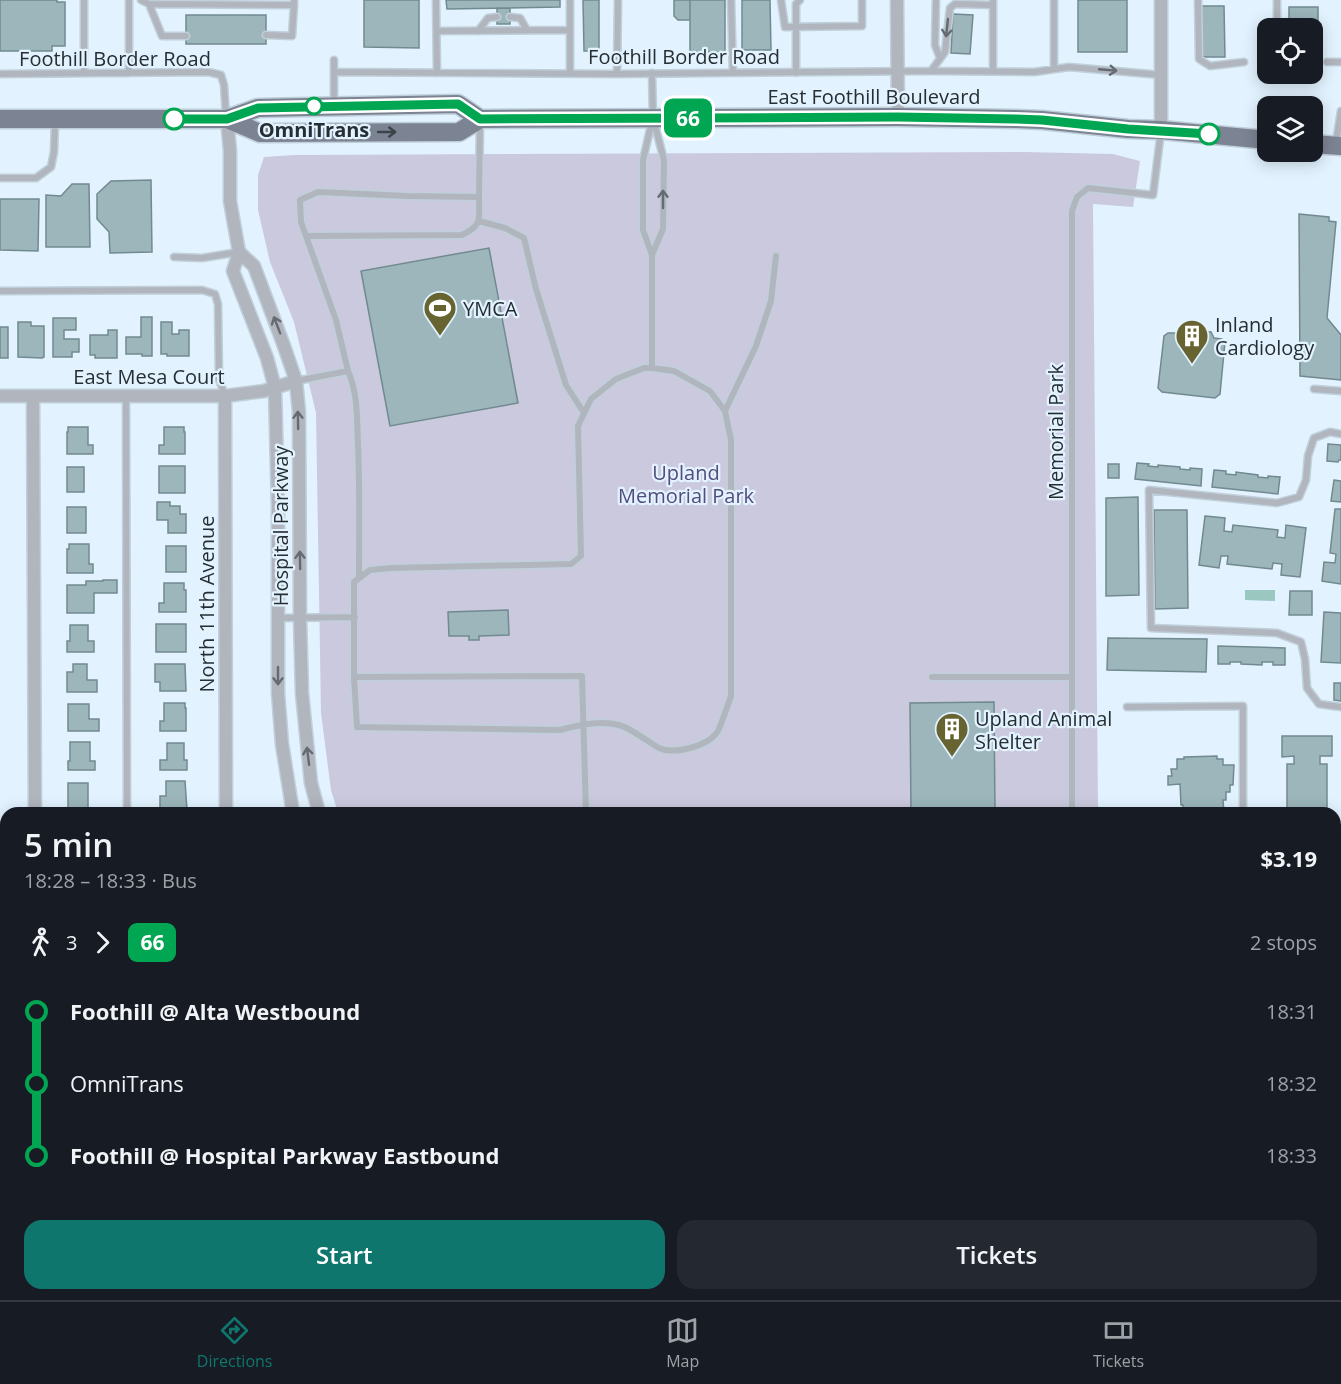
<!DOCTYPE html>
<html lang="en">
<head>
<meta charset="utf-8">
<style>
	body { margin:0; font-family:"Open Sans",sans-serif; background:#242831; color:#f1f3f6; height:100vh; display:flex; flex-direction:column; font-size:22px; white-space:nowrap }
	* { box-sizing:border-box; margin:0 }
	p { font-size:20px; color:#9ea1a6 }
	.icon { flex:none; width:33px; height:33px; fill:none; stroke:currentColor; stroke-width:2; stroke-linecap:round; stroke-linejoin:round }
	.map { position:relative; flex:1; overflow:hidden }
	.drawer { position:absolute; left:0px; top:807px; width:1341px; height:494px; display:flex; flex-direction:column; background:#171b24; border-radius:18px 18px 0 0; box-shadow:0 3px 15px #0003 }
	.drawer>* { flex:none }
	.badge { padding:0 12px; border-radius:9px; font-size:21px; line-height:39px }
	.controls { position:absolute; left:1257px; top:18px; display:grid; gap:12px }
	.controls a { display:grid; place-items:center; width:66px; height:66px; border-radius:12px; background:#171b24; box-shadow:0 3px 15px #0003; font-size:30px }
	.map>.badge { position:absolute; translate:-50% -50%; box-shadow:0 0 0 3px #fff }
	.legs { display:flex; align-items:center; gap:9px; height:66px; padding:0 24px; font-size:20px }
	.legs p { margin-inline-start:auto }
	.summary { display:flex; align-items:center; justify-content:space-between; height:102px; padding:0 24px }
	h1 { font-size:33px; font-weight:600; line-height:45px }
	.primary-button { display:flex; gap:12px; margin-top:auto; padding:12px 24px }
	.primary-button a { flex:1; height:69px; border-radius:18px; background:#0f766e; color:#fff; font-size:24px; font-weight:600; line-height:69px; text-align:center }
	.primary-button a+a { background:#242831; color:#f1f3f6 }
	ul { padding:0 24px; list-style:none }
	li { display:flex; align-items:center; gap:21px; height:72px; font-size:22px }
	li i { display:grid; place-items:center; width:9px; height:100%; margin:0 8px; background:currentColor }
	li i::after { content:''; width:15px; height:15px; margin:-8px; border:4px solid; border-radius:50%; background:#171b24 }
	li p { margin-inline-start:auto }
	li:first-child i { background:linear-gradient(#0000 50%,currentColor 0) }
	li:last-child i { background:linear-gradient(currentColor 50%,#0000 0) }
	.tabs { display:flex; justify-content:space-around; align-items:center; height:84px; border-top:2px solid #363941; background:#171b24; font-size:16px; color:#9ea1a6 }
	.tabs a { display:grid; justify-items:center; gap:3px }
	.tabs .current { color:#0f766e }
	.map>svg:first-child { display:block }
</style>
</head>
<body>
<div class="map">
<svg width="1341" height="1300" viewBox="0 0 1341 1300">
	<rect width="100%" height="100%" fill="#e2f3ff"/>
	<!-- green -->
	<path fill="#cbc9de" d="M 1025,152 L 1113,154 L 1140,161 L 1133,207 L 1093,204 L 1098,813 L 338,813 L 331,790 L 321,713 L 316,413 L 294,322 L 270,262 L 258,210 L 258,175 L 264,157 L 294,155 Z
		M 579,1295 L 680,1295 L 669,1300 L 583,1300 Z"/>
	<!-- water -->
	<path fill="#9bc7c1" d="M 1245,590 L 1275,590 L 1275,601 L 1245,600 Z"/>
	<!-- building -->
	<path fill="#9cb6bc" stroke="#718a8f" stroke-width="1.5" d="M 0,0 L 57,0 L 57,2 L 65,2 L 65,46 L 52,46 L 52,51 L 0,51 Z
		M 364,0 L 419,0 L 419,48 L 364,47 Z
		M 446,0 L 560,0 L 560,7 L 447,9 Z
		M 583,0 L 599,0 L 599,51 L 584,51 Z
		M 674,0 L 690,0 L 690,20 L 678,20 L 674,16 Z
		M 690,0 L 725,0 L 725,52 L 690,52 Z
		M 742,0 L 770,0 L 771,50 L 742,50 Z
		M 1078,0 L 1127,0 L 1127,52 L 1078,52 Z
		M 1200,6 L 1224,6 L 1225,57 L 1201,57 Z
		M 1289,7 L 1318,7 L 1318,54 L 1312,54 L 1312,28 L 1289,28 Z
		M 497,8 L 510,8 L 510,24 L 497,24 Z
		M 953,14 L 973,15 L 970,54 L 951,53 Z
		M 186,15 L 266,15 L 266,44 L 186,44 Z
		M 151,180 L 152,252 L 110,253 L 109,232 L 97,219 L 97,194 L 111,181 Z
		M 72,184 L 89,184 L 90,247 L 46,247 L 46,195 L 61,196 Z
		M 0,199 L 39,199 L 38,251 L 0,250 Z
		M 1299,214 L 1329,217 L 1329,221 L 1336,222 L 1327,318 L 1341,335 L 1341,380 L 1300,376 Z
		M 489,248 L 518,403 L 390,426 L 361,271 Z
		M 141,317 L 152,317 L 152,356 L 142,356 L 142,354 L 126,354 L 126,337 L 141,337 Z
		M 53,318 L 76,318 L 76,330 L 64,330 L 64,339 L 79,339 L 79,352 L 72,352 L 72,357 L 53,357 Z
		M 18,322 L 31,322 L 31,326 L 44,326 L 44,357 L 42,358 L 18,357 Z
		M 161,322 L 172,322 L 172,334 L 179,334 L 179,330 L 189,330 L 189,356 L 167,356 L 167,354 L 161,354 Z
		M 1196,323 L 1200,327 L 1200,331 L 1211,332 L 1214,338 L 1222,339 L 1225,342 L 1220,394 L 1215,398 L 1162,392 L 1158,388 L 1164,336 L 1168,333 L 1176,333 L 1180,328 L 1191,330 L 1192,326 Z
		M 0,327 L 8,327 L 8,358 L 0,358 Z
		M 108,330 L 117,330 L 117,358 L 95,358 L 95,355 L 90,355 L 90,335 L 108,335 Z
		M 68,427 L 88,427 L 88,445 L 93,445 L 93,454 L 67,454 L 67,432 L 68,432 Z
		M 164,427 L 184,427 L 184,432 L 185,432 L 185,454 L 159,454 L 159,445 L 164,445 Z
		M 1328,444 L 1341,445 L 1341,460 L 1339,460 L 1338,462 L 1327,461 Z
		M 1137,463 L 1149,464 L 1148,466 L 1158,467 L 1158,465 L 1180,467 L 1180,469 L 1190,470 L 1190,468 L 1202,469 L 1201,486 L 1135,479 Z
		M 1108,464 L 1119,464 L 1119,478 L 1108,478 Z
		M 159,466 L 185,466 L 185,493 L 159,493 Z
		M 67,467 L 84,467 L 84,492 L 67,492 Z
		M 1214,470 L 1226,471 L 1226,474 L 1236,475 L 1236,472 L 1258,475 L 1258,477 L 1268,478 L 1268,476 L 1280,477 L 1278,494 L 1212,487 Z
		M 1334,480 L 1341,481 L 1341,502 L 1331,501 Z
		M 1138,497 L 1139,595 L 1106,596 L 1106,498 Z
		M 157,502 L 170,502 L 170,506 L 180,506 L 180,514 L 186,514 L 186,533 L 168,533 L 168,520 L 157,520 Z
		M 67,507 L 86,507 L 86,533 L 67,533 Z
		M 1335,509 L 1341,509 L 1341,584 L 1322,581 L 1324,562 L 1335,563 L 1336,554 L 1330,553 Z
		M 1154,510 L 1187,510 L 1188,608 L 1155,609 Z
		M 1205,516 L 1225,518 L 1224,531 L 1232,532 L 1233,525 L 1278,530 L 1277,537 L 1285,538 L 1286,525 L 1306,528 L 1300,577 L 1281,575 L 1282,564 L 1273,563 L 1272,569 L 1227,564 L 1228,556 L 1221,556 L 1219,568 L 1199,565 Z
		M 69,544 L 89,544 L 89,564 L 93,564 L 93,573 L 67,573 L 67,549 L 69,549 Z
		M 166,546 L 186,546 L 186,572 L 166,572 Z
		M 103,580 L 117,580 L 117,593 L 94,593 L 94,613 L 67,613 L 67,585 L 86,585 L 86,581 L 103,581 Z
		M 164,583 L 184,583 L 184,590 L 186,590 L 186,612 L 159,612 L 159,603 L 164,603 Z
		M 1290,591 L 1312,591 L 1312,615 L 1289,615 Z
		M 508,610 L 509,635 L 479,636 L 479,640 L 469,640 L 469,636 L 449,636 L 448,612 Z
		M 1324,612 L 1341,613 L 1341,663 L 1321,662 Z
		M 156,624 L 186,624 L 186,652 L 156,652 Z
		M 70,625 L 88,625 L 88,641 L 94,641 L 94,652 L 67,652 L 67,641 L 70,641 Z
		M 1108,638 L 1207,639 L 1206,672 L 1107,670 Z
		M 1218,646 L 1285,648 L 1285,665 L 1273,665 L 1273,662 L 1262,662 L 1262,665 L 1241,664 L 1241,662 L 1230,662 L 1230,664 L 1218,664 Z
		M 73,664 L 87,664 L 87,680 L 97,680 L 97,692 L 67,692 L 67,672 L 73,672 Z
		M 155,664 L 185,664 L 186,691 L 160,691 L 160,682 L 155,682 Z
		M 1334,683 L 1341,683 L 1341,701 L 1334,700 Z
		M 994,702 L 995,813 L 911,813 L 910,703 Z
		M 164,703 L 185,703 L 185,708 L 186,708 L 186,731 L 160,731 L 160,721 L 164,721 Z
		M 68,704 L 89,704 L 89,719 L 99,719 L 99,731 L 68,731 Z
		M 1282,736 L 1332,736 L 1332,756 L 1320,756 L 1320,764 L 1327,764 L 1327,809 L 1320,809 L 1320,813 L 1294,813 L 1294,809 L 1287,809 L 1287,764 L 1294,764 L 1294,756 L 1282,757 Z
		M 70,742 L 90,742 L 90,761 L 95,761 L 95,770 L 68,770 L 68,761 L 70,761 Z
		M 167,743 L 184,743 L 184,760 L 187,760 L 187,770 L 160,770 L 160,760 L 167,760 Z
		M 1217,756 L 1217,759 L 1223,759 L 1223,765 L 1234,765 L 1233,785 L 1230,785 L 1230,792 L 1226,792 L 1226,800 L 1223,800 L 1224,813 L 1183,813 L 1183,805 L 1181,805 L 1180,784 L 1168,785 L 1168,776 L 1172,776 L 1171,769 L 1177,769 L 1177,759 L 1184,759 L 1184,757 Z
		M 166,781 L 185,781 L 187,810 L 160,810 L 160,796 L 166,796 Z
		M 68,783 L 88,783 L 88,810 L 68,810 Z
		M 0,822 L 2,822 L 3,850 L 0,850 Z
		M 1341,850 L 1341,869 L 1335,873 L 1335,853 Z
		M 0,862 L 3,862 L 3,889 L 0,889 Z
		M 1341,887 L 1341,924 L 1335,928 L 1335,891 Z
		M 0,940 L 2,940 L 2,970 L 0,970 Z
		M 6,1251 L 6,1294 L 356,1294 L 359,1300 L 0,1300 L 0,1254 Z
		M 842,1294 L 914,1294 L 917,1300 L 845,1300 Z"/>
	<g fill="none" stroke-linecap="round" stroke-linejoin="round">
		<!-- service casing -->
		<g stroke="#c0d0da" stroke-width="9">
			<path id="service" d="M 84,0 L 84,73
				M 129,0 L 129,73
				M 141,0 L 149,4 L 294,5 L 294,0
				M 436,0 L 437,73
				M 570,0 L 570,73
				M 731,0 L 733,73
				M 781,0 L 785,27 L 862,26 L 862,0
				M 936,0 L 935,45 L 940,58
				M 993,0 L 993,71
				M 1054,0 L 1054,69
				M 1198,0 L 1199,59 L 1210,66 L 1244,62
				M 1277,0 L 1277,28
				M 149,4 L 162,36 L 186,36
				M 510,17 L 520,18 L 527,30
				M 437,31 L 570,30
				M 478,31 L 488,18 L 497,17
				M 266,35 L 292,36 L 294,5
				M 334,60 L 334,105
				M 1327,62 L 1341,62
				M 931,71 L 945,52 L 950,8 L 955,4 L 993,5
				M 334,72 L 617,74 L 931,71 L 1034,72 L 1069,67 L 1161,75
				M 796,73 L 796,4 L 800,0
				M 0,74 L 208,72 L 221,75 L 224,85 L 226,115
				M 617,74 L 618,0
				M 652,121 L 643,160 L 643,230 L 652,255 L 652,368 L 674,371 L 710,391 L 725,411 L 731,440 L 731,696 C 727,707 723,720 718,731 C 709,746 675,755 659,748 C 648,742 631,728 619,725 C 600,720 579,725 560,730 L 357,727 L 354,677 L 354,582 L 370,570 L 391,568 L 571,564 L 581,556 L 578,426 L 591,399 L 616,379 L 644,368 L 652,368
				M 1336,143 L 1341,111
				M 0,178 L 36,178 L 51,167 L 54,152 L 55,122
				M 479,221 L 505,228 L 524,238 L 536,289 L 566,385 L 584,413
				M 306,236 L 462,235 C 483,225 479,219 479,197
				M 652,255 L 663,229 L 664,160 L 653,118 L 652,73
				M 174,257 L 202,258 L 239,252
				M 0,291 L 202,290 L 215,294 L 218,304 L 219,379 L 225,396
				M 348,371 C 358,393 357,420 358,444 C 360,489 359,533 359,578
				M 296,381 L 348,371 L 336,320 L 301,222 L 300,200 L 318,192 L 407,196 L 479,197 L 480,122
				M 1314,389 L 1341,391
				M 126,396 L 127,813
				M 725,411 L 756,346 L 771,301 L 776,256
				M 1341,434 L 1330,432 L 1314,438 L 1308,456 L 1306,480 L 1299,497 L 1277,503 L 1149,490 L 1151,628 L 1277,633 L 1301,642 L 1305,659 L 1307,688 L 1319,704 L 1341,707
				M 278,618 L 355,617
				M 354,677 L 582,676 L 586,813
				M 932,677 L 1072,677
				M 1127,707 L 1243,706 L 1243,813
				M 1072,813 L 1072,211 L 1077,197 L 1088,188 L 1153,195 L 1161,131
				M 1335,883 L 1341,879
				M 0,1149 L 6,1149
				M 0,1186 L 6,1188
				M 593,1294 L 599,1300
				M 502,1300 L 512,1294"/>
		</g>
		<!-- minor casing -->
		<g stroke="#c0d0da" stroke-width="15">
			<path id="minor" d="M 897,0 L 898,117
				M 227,119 L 230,151 L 230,201 L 239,252 L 233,271 L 267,358 L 275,388 L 278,509 L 278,693 L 282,744 L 293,813
				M 1161,130 L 1161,0
				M 239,252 L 254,266 L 284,346 L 296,381 L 299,412 L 300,619 L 302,693 L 311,783 L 319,813
				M 0,396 L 225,396 L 264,391 L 296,381
				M 33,396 L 35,813
				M 225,396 L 226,813
				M 1335,1017 L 1341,1014
				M 1335,1202 L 1341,1213
				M 1335,1279 L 1341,1276
				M 806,1294 L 809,1300
				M 1030,1294 L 1030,1300
				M 1041,1300 L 1042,1294
				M 1299,1300 L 1309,1294"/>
		</g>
		<!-- tertiary casing -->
		<g stroke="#c0d0da" stroke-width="18">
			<path id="tertiary" d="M 1335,974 L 1341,970
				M 0,1001 L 6,1001
				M 732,1300 L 743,1294"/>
		</g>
		<!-- primary casing -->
		<g stroke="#c0d0da" stroke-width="21">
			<path id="primary" d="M 0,119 L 227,119 L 258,108 L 458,104 L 480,119
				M 227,119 L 260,133 L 459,132 L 480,119 L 898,117 L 1015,119 L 1042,120 L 1128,129 L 1161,130 L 1268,140
				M 1312,144 L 1341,146"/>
		</g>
		<!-- service -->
		<use href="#service" stroke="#b1b5be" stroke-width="6"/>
		<!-- minor -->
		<use href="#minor" stroke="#b1b5be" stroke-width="12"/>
		<!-- tertiary -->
		<use href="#tertiary" stroke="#b1b5be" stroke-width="15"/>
		<!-- primary -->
		<use href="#primary" stroke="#7c8393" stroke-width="18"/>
	</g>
	<!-- one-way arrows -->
	<defs><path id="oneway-shaft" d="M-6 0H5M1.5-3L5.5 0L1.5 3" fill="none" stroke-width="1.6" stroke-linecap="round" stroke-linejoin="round" transform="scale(1.5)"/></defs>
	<g stroke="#656b72">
		<use href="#oneway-shaft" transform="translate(947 28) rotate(96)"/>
		<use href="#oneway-shaft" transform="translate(1108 70) rotate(5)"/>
		<use href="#oneway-shaft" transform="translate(663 199) rotate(-90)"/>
		<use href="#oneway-shaft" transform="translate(277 325) rotate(-111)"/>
		<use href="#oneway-shaft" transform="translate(298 420) rotate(-91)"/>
		<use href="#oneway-shaft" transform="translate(300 560) rotate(-91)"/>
		<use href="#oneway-shaft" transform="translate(278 676) rotate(90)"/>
		<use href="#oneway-shaft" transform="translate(308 756) rotate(-97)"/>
	</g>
	<use stroke="#3c434b" href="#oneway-shaft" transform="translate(387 132)"/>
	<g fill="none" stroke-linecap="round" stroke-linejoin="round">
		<!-- line-1 casing -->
		<g stroke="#fff" stroke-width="14">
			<path id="line-1" d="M 174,119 L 227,119 L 258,108 L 458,104 L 480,119 L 898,117 L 1015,119 L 1042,120 L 1128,129 L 1209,134"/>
		</g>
		<!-- line-1 -->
		<use href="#line-1" stroke="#00a651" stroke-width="9"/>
	</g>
	<!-- icons -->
	<defs>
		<g id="stadium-pin" transform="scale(1.725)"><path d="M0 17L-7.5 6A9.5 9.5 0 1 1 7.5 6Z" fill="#676431" stroke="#e2f3ff"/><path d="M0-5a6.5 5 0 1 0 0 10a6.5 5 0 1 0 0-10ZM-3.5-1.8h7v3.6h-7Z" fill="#fff"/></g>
		<g id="building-pin" transform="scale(1.725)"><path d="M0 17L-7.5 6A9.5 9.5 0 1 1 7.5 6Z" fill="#676431" stroke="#e2f3ff"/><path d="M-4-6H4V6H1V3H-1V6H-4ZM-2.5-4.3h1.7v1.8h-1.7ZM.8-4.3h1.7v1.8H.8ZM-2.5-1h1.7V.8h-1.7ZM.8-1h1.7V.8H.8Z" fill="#fff"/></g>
	</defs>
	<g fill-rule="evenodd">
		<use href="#stadium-pin" x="440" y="308"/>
		<use href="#building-pin" x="1192" y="336"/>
		<use href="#building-pin" x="952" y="729"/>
	</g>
	<!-- markers -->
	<g fill="#fff" stroke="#00a651" stroke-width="3">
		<circle cx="314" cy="106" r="8"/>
		<circle cx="174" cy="119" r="10"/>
		<circle cx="1209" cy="134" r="10"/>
	</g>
	<g text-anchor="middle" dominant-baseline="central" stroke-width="4.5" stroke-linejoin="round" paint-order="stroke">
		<!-- street labels -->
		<g font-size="20" fill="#262e33" stroke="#e2f3ff">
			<text x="684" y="56">Foothill Border Road</text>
			<text x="115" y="58">Foothill Border Road</text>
			<text x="874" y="96">East Foothill Boulevard</text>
			<text x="149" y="376">East Mesa Court</text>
			<text transform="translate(1055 432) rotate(-90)">Memorial Park</text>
			<text transform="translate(280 526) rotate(-90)">Hospital Parkway</text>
			<text transform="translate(206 604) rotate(-90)">North 11th Avenue</text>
		</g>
		<!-- stop labels -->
		<g font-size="20" font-weight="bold" fill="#262e33" stroke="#e2f3ff">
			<text x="314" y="129">OmniTrans</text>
		</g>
		<!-- poi labels -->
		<g font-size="20" fill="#262e33" stroke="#e2f3ff" text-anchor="start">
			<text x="463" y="308">YMCA</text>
			<text x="1215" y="324">Inland<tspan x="1215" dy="23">Cardiology</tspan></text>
			<text x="975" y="718">Upland Animal<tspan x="975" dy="23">Shelter</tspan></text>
		</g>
		<!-- park labels -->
		<g font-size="20" fill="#544c7c" stroke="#e2f3ff">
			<text x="686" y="472">Upland<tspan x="686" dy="23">Memorial Park</tspan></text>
		</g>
	</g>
</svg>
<div class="controls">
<a><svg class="icon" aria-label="locate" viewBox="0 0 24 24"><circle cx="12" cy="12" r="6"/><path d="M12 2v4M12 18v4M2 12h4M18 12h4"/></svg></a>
<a><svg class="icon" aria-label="layers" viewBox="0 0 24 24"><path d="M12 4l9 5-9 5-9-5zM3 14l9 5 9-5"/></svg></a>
</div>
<b class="badge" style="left:688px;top:118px;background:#00a651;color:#fff">66</b>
<section class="drawer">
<div class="summary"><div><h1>5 min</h1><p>18:28 – 18:33 · Bus</p></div><b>$3.19</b></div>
<div class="legs"><svg class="icon" aria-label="walk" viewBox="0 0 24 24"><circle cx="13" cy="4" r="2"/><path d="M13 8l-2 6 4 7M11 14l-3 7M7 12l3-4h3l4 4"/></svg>3<svg class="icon" aria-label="forward" viewBox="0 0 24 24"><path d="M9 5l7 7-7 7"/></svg><b class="badge" style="background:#00a651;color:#fff">66</b><p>2 stops</p></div>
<ul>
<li><i style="color:#00a651"></i><b>Foothill @ Alta Westbound</b><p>18:31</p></li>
<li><i style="color:#00a651"></i><span>OmniTrans</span><p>18:32</p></li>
<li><i style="color:#00a651"></i><b>Foothill @ Hospital Parkway Eastbound</b><p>18:33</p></li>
</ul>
<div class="primary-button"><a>Start</a><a>Tickets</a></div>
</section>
</div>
<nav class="tabs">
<a class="current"><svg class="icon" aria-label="directions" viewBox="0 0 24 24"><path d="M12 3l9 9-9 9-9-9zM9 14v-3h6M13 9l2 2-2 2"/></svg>Directions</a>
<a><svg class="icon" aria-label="map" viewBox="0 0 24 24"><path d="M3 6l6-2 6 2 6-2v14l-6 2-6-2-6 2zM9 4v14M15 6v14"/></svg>Map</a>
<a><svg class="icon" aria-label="tickets" viewBox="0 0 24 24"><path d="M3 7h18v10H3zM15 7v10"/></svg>Tickets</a>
</nav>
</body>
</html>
